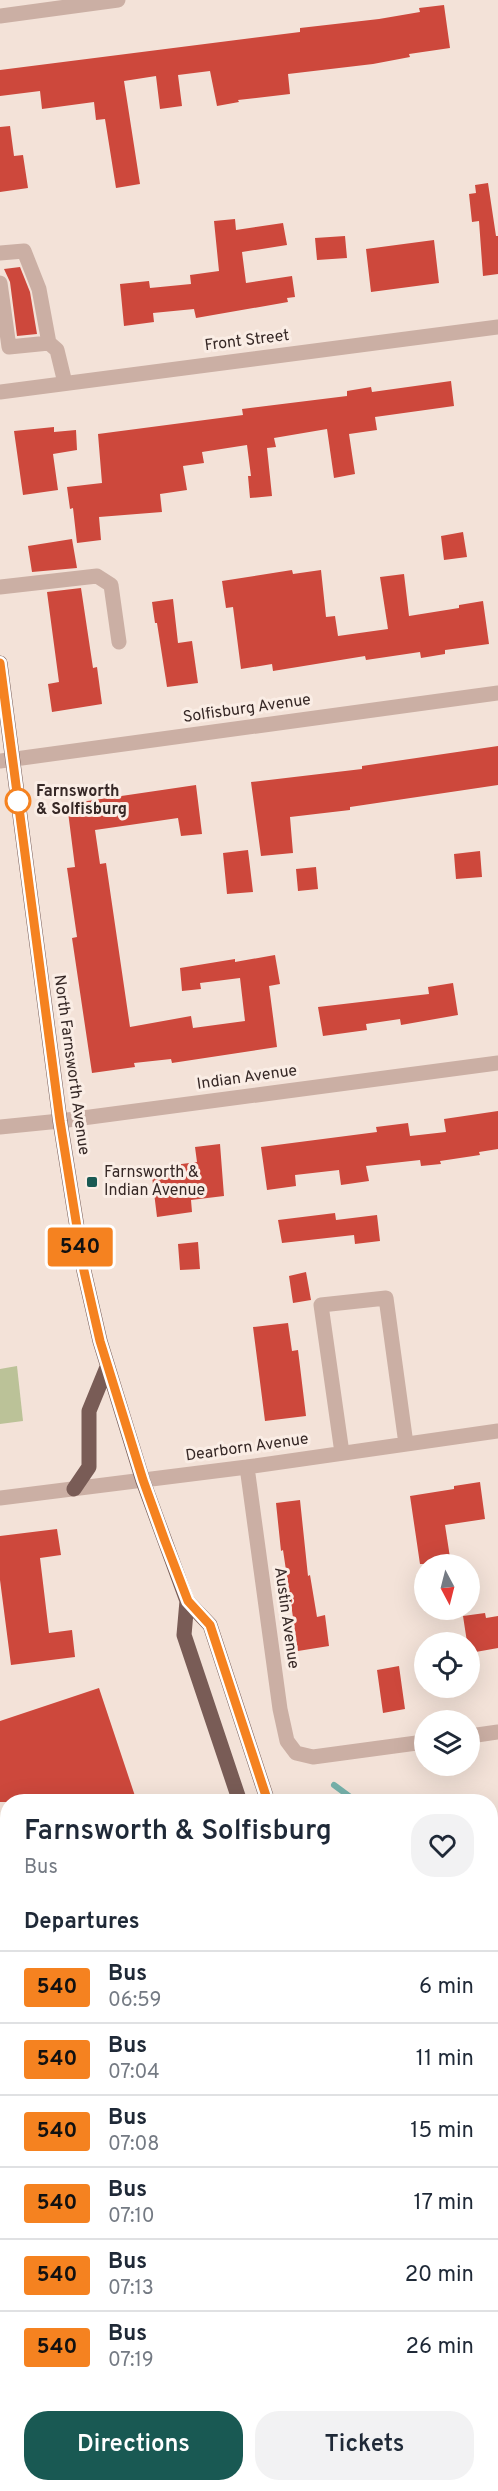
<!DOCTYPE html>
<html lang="en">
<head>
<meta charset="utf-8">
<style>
	body { margin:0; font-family:Overpass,sans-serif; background:#f2f2f3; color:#1f2937; height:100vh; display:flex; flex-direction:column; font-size:22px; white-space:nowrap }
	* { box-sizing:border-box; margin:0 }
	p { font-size:20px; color:#747a83 }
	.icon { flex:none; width:33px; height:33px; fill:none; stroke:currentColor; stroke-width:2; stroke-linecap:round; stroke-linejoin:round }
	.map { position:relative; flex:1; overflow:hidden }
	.panel { position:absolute; left:0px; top:1794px; width:498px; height:698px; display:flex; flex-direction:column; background:#fff; border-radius:24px 24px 0 0; box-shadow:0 6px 24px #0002 }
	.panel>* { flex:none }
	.badge { padding:0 12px; border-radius:4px; font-size:21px; line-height:39px }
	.needle { width:39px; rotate:173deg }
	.controls { position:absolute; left:414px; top:1554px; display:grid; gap:12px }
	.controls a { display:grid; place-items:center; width:66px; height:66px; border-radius:50%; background:#fff; box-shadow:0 6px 24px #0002; font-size:30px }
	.map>.badge { position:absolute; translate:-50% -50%; box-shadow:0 0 0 3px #fff }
	h2 { padding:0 24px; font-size:22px; line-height:54px }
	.round { display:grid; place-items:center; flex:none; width:63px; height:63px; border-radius:24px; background:#f2f2f3 }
	.head { display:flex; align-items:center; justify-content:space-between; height:102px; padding:0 24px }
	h1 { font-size:28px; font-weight:600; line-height:45px }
	.action { display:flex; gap:12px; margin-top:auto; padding:12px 24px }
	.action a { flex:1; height:69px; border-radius:24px; background:#195953; color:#fff; font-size:24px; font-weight:600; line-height:69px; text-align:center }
	.action a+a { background:#f2f2f3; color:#1f2937 }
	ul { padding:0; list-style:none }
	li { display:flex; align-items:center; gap:18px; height:72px; padding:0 24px; border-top:2px solid #e0e1e3 }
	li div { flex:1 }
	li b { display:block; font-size:22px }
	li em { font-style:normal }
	li .badge { min-width:66px; font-weight:700; text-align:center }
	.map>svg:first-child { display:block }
</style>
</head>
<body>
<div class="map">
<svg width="498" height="2491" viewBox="0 0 498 2491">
	<rect width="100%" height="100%" fill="#f3e2d8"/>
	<!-- green -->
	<path fill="#bbc298" d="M 17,1366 L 23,1421 L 0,1424 L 0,1369 Z"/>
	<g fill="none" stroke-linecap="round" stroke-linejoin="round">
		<!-- stream -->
		<path stroke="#76b1aa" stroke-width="6" d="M 334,1785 L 357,1802
			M 490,1899 L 498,1904"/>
	</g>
	<!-- building -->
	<path fill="#cd483c" d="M 444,5 L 450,48 L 409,54 L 410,57 L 373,64 L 288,74 L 290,94 L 238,100 L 239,102 L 217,106 L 210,71 L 178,75 L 182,106 L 160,109 L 156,76 L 124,81 L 140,184 L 116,188 L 105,119 L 96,120 L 94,102 L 42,109 L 40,91 L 0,96 L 0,70 L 300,32 L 300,28 L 379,19 L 420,12 L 419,8 Z
		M 10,126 L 14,156 L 23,155 L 28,188 L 0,192 L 0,127 Z
		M 488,183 L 496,236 L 498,236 L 498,274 L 483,276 L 479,221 L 472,222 L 469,194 L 476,193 L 475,185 Z
		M 235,219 L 236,230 L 283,223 L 287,245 L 242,252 L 246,283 L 292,276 L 295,297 L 287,298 L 288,302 L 196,318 L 194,309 L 153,313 L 154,322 L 124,326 L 120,284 L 149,281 L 150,288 L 191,284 L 190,275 L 219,271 L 214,221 Z
		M 345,236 L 347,258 L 317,260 L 315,238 Z
		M 434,240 L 439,283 L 371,292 L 366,249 Z
		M 20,267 L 30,292 L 37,334 L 17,336 L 10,282 L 4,269 Z
		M 451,381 L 454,406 L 375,417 L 377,430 L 349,434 L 355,474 L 334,478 L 327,429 L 274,438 L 276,447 L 267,448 L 272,496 L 250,498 L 248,476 L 251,476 L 247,445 L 202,452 L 204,463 L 183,466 L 187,490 L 160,494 L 162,512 L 99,517 L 101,540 L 77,543 L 73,508 L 70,509 L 67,487 L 102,483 L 98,434 L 243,415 L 242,409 L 347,396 L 347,391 L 371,387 L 372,392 Z
		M 54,427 L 54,432 L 76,430 L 77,450 L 53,454 L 58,490 L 23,495 L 14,431 Z
		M 463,532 L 467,557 L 444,560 L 441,536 Z
		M 72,539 L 77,568 L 32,572 L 28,546 Z
		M 292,570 L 293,574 L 321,570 L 326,617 L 335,616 L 338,636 L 388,629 L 380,577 L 404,574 L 409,616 L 459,608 L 459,605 L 483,601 L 489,644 L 445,650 L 445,654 L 421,658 L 420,652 L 366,660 L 365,656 L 273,671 L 272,664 L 241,669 L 233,607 L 226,608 L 222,581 Z
		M 81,588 L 93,668 L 97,667 L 102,704 L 52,712 L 48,684 L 59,682 L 47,592 Z
		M 173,599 L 178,643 L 192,641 L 198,683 L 167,687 L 157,623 L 155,623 L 152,602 Z
		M 498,746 L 498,785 L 350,807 L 350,810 L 290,817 L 293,853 L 261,856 L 251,782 L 362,769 L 362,766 Z
		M 196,785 L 202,834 L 181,836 L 178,818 L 95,830 L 100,864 L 106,863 L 130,1027 L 191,1016 L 193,1028 L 245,1021 L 240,978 L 200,983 L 201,989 L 182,991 L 180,968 L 235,959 L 235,962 L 275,955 L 280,984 L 269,986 L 277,1047 L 172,1063 L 171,1059 L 134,1063 L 135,1067 L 92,1073 L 72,938 L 77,937 L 67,868 L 75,867 L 67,804 Z
		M 248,850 L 253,892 L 227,894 L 223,853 Z
		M 480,851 L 482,877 L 456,879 L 454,854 Z
		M 316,867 L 318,889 L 298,891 L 296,869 Z
		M 453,983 L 458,1015 L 401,1025 L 400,1019 L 366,1024 L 367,1030 L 323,1036 L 318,1007 L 429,994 L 428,987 Z
		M 498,1111 L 498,1149 L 479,1152 L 480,1155 L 440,1161 L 441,1164 L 421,1166 L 420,1160 L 366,1166 L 369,1181 L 341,1185 L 339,1170 L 295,1175 L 296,1186 L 267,1190 L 261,1147 L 377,1132 L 376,1127 L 408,1123 L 410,1136 L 446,1132 L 444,1119 Z
		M 220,1144 L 224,1196 L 191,1200 L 192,1212 L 157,1217 L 151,1168 L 197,1162 L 195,1147 Z
		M 335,1213 L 336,1220 L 377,1215 L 380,1241 L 355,1244 L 354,1235 L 282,1243 L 278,1220 Z
		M 198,1242 L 200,1269 L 180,1270 L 178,1244 Z
		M 306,1272 L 311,1300 L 293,1303 L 289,1276 Z
		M 288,1323 L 292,1351 L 298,1350 L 306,1416 L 265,1421 L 253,1327 Z
		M 480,1482 L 485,1519 L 445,1525 L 451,1564 L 420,1564 L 410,1496 L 454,1489 L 454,1486 Z
		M 300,1500 L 308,1576 L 310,1575 L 317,1617 L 325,1615 L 329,1646 L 298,1651 L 283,1550 L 281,1551 L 276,1503 Z
		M 57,1529 L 61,1555 L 40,1558 L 49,1633 L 72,1630 L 75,1657 L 11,1665 L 0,1580 L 0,1536 Z
		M 485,1613 L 486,1618 L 498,1616 L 498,1648 L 470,1653 L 470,1642 L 467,1642 L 463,1616 Z
		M 399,1666 L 405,1709 L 383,1713 L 377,1670 Z
		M 99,1688 L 137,1802 L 0,1802 L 0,1721 Z"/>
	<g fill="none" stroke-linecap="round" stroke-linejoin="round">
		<!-- minor -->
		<path stroke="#cbafa4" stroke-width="15" d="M 0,16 L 118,0
			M 0,253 L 24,251 L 39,289 L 49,343 L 9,347 L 0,283
			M 49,343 L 57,350 L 65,383
			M 0,392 L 498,327
			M 0,587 L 97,576 L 111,585 L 119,642
			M 0,761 L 498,693
			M 0,1127 L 60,1121 L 498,1063
			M 342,1453 L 321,1305 L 386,1298 L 406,1444
			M 247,1467 L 280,1709 L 287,1741 L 296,1753 L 313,1757 L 424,1742
			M 0,1498 L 247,1467 L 498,1431
			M 470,1736 L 498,1732
			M 490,2322 L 498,2321
			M 382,2484 L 382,2491
			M 478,2484 L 479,2491"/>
		<!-- major -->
		<path stroke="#795c56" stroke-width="15" d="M 0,663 L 60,1121 L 84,1271 L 100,1341 L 143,1481 L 187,1601 L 210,1625 L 268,1802
			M 74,1489 L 89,1467 L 89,1411 L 107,1367
			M 187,1601 L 184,1635 L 240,1802
			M 411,2484 L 411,2491
			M 438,2484 L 438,2491"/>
		<!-- rail casing -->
		<g stroke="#362826" stroke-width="7">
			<path id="rail" d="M 490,2003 L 498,2001
				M 490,2016 L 498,2014
				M 490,2030 L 498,2027
				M 490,2063 L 498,2062
				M 490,2080 L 498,2078
				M 0,2165 L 8,2162
				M 0,2179 L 8,2177
				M 0,2193 L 8,2191
				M 0,2222 L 8,2220"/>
		</g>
		<!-- rail -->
		<use href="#rail" stroke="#faede5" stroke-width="4.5" stroke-dasharray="14" stroke-linecap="butt"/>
	</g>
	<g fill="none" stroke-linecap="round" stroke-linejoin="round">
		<!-- line casing -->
		<g stroke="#fff" stroke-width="14">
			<path id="line" d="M 0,663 L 60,1121 L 84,1271 L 100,1341 L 143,1480 L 165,1541 L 188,1601 L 210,1625 L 268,1802"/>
		</g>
		<!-- line -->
		<use href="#line" stroke="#f58220" stroke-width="9"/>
	</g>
	<!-- markers -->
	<circle fill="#fff" stroke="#f58220" stroke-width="3" cx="18" cy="801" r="12"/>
	<rect fill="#195953" stroke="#faede5" stroke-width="2" x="86" y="1176" width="12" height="12" rx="3"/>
	<g text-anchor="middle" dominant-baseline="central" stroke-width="6" stroke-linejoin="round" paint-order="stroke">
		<!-- street labels -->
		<g font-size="16" fill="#362826" stroke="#faede5">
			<text transform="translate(247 341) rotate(-7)">Front Street</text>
			<text transform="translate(247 709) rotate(-8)">Solfisburg Avenue</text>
			<text transform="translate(71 1065) rotate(82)">North Farnsworth Avenue</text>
			<text transform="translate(247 1078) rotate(-8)">Indian Avenue</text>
			<text transform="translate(247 1448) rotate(-8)">Dearborn Avenue</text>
			<text transform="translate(286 1618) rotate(82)">Austin Avenue</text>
		</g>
		<!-- stop labels -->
		<g font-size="16" font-weight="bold" fill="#362826" stroke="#faede5" text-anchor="start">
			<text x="36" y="792">Farnsworth<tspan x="36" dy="18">&amp; Solfisburg</tspan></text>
		</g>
		<!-- poi labels -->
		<g font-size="16" fill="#362826" stroke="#faede5" text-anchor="start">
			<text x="104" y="1173">Farnsworth &amp;<tspan x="104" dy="18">Indian Avenue</tspan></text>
		</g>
	</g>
</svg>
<div class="controls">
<a><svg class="needle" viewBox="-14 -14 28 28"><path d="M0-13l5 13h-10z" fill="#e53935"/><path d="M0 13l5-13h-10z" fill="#747a83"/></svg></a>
<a><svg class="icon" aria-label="locate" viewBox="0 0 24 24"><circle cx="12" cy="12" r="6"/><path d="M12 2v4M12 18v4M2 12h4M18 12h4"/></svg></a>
<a><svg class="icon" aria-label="layers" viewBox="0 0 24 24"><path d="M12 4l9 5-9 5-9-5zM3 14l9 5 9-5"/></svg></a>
</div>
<b class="badge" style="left:80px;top:1247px;background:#f58220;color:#111">540</b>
<section class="panel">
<div class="head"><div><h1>Farnsworth &amp; Solfisburg</h1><p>Bus</p></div><a class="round"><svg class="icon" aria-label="heart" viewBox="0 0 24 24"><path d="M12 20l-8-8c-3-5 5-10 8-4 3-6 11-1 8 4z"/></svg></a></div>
<h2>Departures</h2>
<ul>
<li><span class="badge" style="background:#f58220;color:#111">540</span><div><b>Bus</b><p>06:59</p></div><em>6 min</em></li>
<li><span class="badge" style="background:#f58220;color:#111">540</span><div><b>Bus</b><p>07:04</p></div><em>11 min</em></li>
<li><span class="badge" style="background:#f58220;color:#111">540</span><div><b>Bus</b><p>07:08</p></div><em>15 min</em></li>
<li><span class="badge" style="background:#f58220;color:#111">540</span><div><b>Bus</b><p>07:10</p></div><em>17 min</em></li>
<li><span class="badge" style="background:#f58220;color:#111">540</span><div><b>Bus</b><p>07:13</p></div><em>20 min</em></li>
<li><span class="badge" style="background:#f58220;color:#111">540</span><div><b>Bus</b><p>07:19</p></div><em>26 min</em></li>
</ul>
<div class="action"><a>Directions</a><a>Tickets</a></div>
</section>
</div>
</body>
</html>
